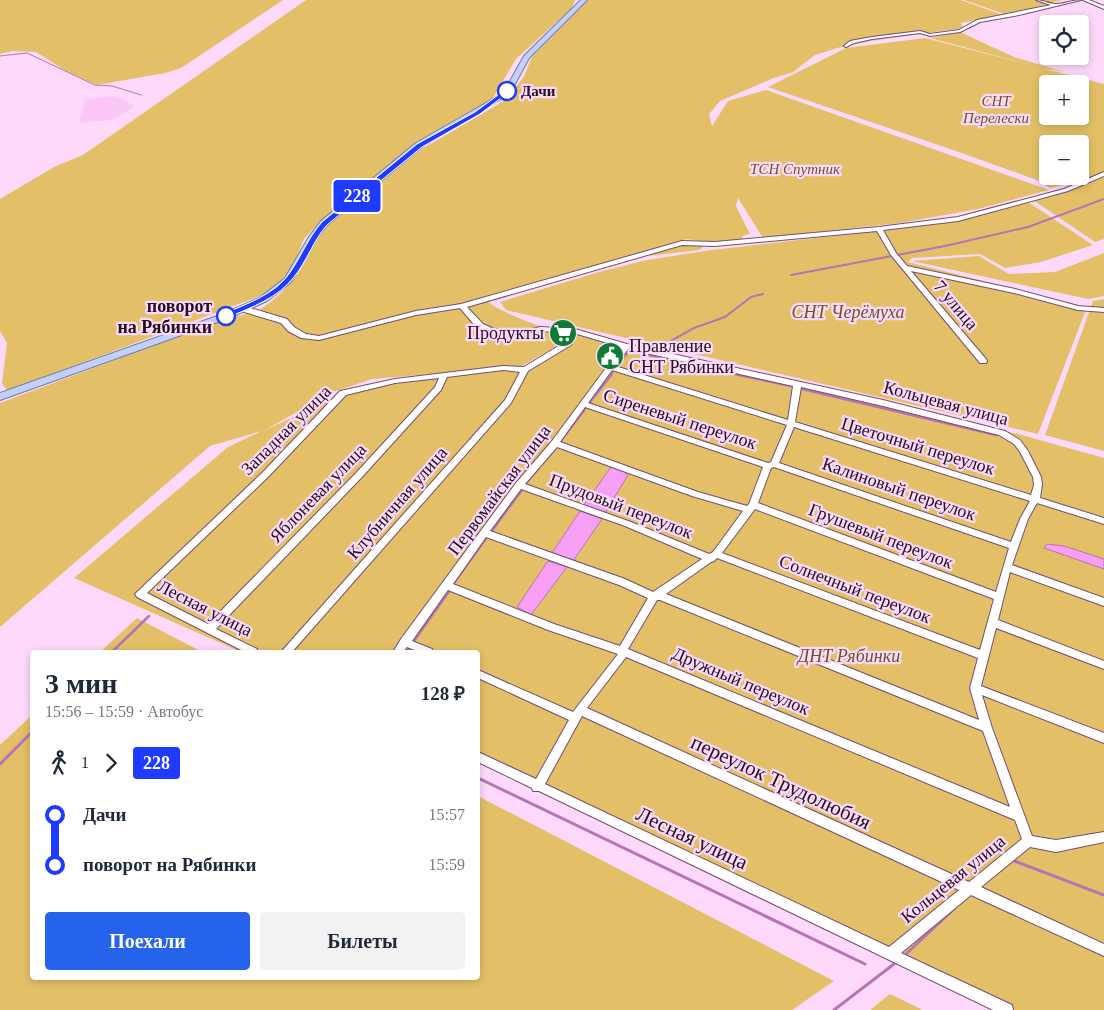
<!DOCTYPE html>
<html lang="ru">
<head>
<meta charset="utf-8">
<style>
	body { margin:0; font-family:"Times New Roman",serif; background:#f2f2f3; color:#1f2937; height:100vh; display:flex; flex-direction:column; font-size:19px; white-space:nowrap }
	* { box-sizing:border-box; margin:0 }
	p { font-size:16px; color:#747a83 }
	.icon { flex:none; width:28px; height:28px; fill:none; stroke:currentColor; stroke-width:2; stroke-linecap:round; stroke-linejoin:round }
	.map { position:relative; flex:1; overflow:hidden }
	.details { position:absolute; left:30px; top:650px; width:450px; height:330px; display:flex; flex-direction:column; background:#fff; border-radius:5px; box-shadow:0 2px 8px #0003 }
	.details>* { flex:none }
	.badge { padding:0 10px; border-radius:4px; font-size:18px; line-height:32px }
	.fabs { position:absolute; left:1039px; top:15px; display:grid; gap:10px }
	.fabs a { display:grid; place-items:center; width:50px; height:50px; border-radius:5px; background:#fff; box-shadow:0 2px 8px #0003; font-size:25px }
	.map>.badge { position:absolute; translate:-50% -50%; box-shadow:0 0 0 2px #fff }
	.legs { display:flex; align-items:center; gap:8px; height:55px; padding:0 15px; font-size:16px }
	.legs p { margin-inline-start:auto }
	.summary { display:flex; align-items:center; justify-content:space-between; height:85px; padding:0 15px }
	h1 { font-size:28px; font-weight:700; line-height:38px }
	.cta { display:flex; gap:10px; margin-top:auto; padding:10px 15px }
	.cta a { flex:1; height:58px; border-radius:5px; background:#2563eb; color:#fff; font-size:20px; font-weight:700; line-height:58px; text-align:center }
	.cta a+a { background:#f2f2f3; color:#1f2937 }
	ul { padding:0 15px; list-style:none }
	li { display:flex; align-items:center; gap:18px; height:50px; font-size:19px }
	li i { display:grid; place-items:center; width:8px; height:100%; margin:0 6px; background:currentColor }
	li i::after { content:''; width:12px; height:12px; margin:-6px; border:4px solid; border-radius:50%; background:#fff }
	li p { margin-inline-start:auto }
	li:first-child i { background:linear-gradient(#0000 50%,currentColor 0) }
	li:last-child i { background:linear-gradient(currentColor 50%,#0000 0) }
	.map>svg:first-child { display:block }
</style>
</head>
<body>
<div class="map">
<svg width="1104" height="1010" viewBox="0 0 1104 1010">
	<rect width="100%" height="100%" fill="#fed9fb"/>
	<!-- built -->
	<path fill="#fac7f7" d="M 116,96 L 135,106 L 113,120 L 79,123 L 85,99 Z"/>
	<!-- green -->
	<path fill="#e3c067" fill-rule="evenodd" d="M 0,0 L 283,0 L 181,68 L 165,73 L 97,85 L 66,71 L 36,52 L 12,51 L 0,54 Z
		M 306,0 L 575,0 L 572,8 L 516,59 L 493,98 L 416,142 L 317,225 L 304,239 L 291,270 L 268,293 L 7,391 L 2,383 L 7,343 L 0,331 L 0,199 L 54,167 L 83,155 Z
		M 588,0 L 961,0 L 1003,15 L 961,23 L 963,28 L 871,41 L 837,48 L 815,55 L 793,72 L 774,78 L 720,101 L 709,114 L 712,126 L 728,101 L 766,90 L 1049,190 L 978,209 L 900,223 L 763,238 L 738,198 L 736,206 L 750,234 L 742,236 L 744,241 L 706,242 L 687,239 L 483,297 C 491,310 548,329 565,335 L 553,348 L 520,367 L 528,366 L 566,342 L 577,332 L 1018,434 L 1104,458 L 1104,1010 L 1001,1010 L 478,761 L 478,652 L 241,652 L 74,578 L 228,447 L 262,431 L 210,446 L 0,627 L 0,403 L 222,320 L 254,312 L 285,320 L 258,311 C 273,301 288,288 298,273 C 309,257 315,238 329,223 L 422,149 L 504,101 L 523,78 L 532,57 ZM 517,367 L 355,389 L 263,431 L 333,392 L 372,379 Z
		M 964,0 L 1062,0 L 1007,15 Z
		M 960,32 L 1014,57 L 1064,72 L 1041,68 L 1104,84 L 1104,174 L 1050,188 L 1037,180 L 956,151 L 768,87 L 846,48 L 925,38 L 1035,66 L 930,38 ZM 1048,84 L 1080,84 L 1080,116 L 1048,116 ZM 1048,144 L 1080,144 L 1080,176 L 1048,176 Z
		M 1104,175 L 1104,239 L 1095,242 L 1033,200 L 1068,191 Z
		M 1028,202 L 1093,245 L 1041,262 L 1005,268 L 980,254 L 912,258 L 908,262 L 1087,307 L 1038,434 L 506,310 L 500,302 L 599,272 L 647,260 L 712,250 L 952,222 Z
		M 676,245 L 706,245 L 699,250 L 649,256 Z
		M 1104,253 L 1104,296 L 1088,299 L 912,261 L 979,256 L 1009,274 L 1055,272 Z
		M 1104,299 L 1104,451 L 1045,435 L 1093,301 Z
		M 137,618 L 202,652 L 100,652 Z
		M 32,715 L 32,978 L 478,978 L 478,796 L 834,981 L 792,1010 L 0,1010 L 0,745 Z
		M 890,994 L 923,1010 L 870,1010 Z"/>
	<!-- water -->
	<path fill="#f79ff4" stroke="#b674b4" d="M 611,467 L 621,469 L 628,475 L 605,513 L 584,505 Z
		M 580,511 L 602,519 L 573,561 L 552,553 Z
		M 1047,544 L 1064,546 L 1104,559 L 1104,569 L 1044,548 Z
		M 548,561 L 567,567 L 531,615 L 517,607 Z"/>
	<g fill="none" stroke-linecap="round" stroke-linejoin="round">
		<!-- stream-far3 -->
		<path stroke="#b674b4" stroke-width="1" d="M 0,56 L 27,53 L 95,85 L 112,86 L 141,95"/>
		<!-- stream-far2 -->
		<path stroke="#b674b4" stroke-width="2" d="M 791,275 L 945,246 L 1028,227 L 1104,199
			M 656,349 L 694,328 L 725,317 L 751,297 L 763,294
			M 617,367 L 629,351 L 740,375
			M 611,375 L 613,372"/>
		<!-- stream-far1 -->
		<path stroke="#b674b4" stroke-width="2.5" d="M 734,374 L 791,386
			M 802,389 L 996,435
			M 590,402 L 612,374
			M 560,442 L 585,409
			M 526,483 L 538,469
			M 491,532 L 522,490
			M 454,583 L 487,537
			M 414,641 L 450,590
			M 113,651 L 149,616
			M 407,651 L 409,649"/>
		<!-- stream -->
		<path stroke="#b674b4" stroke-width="3" d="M 112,652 L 114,650
			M 406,652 L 408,650
			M 0,764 L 32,732
			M 478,778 L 865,964
			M 1012,860 L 1104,895
			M 907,953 L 954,909
			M 834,1010 L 894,964"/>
		<!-- minor casing -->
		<g stroke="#744d72" stroke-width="2">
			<path id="minor" d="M 1036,0 C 1043,0 1049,4 1056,4 C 1064,4 1073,0 1081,0 L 1019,15 L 980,22 L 960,32 L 930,36 L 920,33 L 872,39 L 854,43 L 846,47 L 844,46 L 850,41 L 872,37 L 920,31 L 930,34 L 959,30 L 977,20 L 1051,5 Z
				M 1083,0 L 1089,0 L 1104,6 L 1104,9 Z
				M 1104,172 L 1104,176 L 1068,191 L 958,221 L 883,230 L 896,253 L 907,266 L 1015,289 L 1078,306 L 1104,308 L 1104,312 L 1078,310 L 1014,293 L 911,271 L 986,359 L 987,361 L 986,363 L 980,363 L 891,255 L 877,231 L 715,246 L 682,245 L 467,307 L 483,324 L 494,329 L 514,332 L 541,327 L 575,329 L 627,344 L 883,400 L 1005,431 L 1020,440 L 1028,451 L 1041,477 L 1042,485 L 1040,498 L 1104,518 L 1104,524 L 1037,503 L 1028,519 L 1012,565 L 1104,598 L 1104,606 L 1010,572 L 998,620 L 1104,661 L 1104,669 L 996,628 L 981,686 L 1104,733 L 1104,743 L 982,695 L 992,728 L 1032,836 L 1056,840 L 1104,832 L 1104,842 L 1056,852 L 1030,847 L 981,887 L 1104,944 L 1104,956 L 971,895 L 901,953 L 1012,1005 L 1013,1010 L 993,1010 L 539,791 L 533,791 L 532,788 L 478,762 L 478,752 L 536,779 L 569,720 L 478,678 L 478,670 L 573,712 L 618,654 L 548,630 L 448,590 L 412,641 L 432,649 L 433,652 L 419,652 L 407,647 L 403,652 L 393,652 L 401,639 L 516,483 L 552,441 L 606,368 L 606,365 L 608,365 L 621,347 L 577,334 L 571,345 L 528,371 L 511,403 L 292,652 L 281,652 L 505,400 L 520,372 L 503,370 L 447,377 L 441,390 L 362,477 L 216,629 L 257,649 L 258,652 L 245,652 L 137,597 L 135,594 L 263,472 L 340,391 L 395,379 L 503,366 L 524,367 L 565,342 L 570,333 L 541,331 L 514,336 L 492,333 L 477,328 L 460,308 L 416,315 L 319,340 L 301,338 L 288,331 L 281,323 L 241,311 L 241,307 L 247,307 L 287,319 L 294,327 L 306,334 L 319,336 L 416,311 L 461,304 L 682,241 L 715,242 L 879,227 L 958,217 L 1064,189 ZM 628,349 L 793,386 L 788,420 L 615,366 ZM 612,370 L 787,425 L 771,462 L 768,463 L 588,403 ZM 439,378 L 435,387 L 356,473 L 208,624 L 147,593 L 269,476 L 346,395 L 395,383 ZM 801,387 L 883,406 L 999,435 L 1014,444 L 1020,452 L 1033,477 L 1034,485 L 1031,495 L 795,422 ZM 585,407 L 763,467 L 749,504 L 747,506 L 698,492 L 560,442 ZM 794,427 L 1030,501 L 1020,519 L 1011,542 L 779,463 ZM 557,447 L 692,496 L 743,511 L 713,552 L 709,554 L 631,522 L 525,484 ZM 774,467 L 1009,548 L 996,592 L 758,503 L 771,468 ZM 521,489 L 625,526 L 702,559 L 653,592 L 625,579 L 490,531 ZM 755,509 L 994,599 L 980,650 L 722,553 ZM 486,537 L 619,585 L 648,598 L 620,646 L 554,624 L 453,584 ZM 717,558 L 978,658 L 970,688 L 979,720 L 666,594 L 711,562 L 714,561 ZM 657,600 L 660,600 L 983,731 L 1010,807 L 628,649 ZM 626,657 L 1015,820 L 1022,839 L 969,882 L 587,708 ZM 582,716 L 959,890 L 889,947 L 545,784 Z"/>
		</g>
		<!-- major casing -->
		<g stroke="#6f79ab" stroke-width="2">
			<path id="major" d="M 581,0 L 587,0 L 529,58 L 515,84 L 502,98 L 422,147 L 327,225 L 317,238 L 291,282 L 267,301 L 229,318 L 0,400 L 0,393 L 223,314 L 261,297 L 285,278 L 309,237 L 321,221 L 416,143 L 498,96 L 509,83 L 524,56 Z"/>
		</g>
		<!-- minor -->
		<use href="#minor" fill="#fff" fill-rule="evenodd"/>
		<!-- major -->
		<use href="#major" fill="#c2d1fa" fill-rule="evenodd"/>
	</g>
	<!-- line-1 -->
	<path fill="#1f3bff" stroke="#fff" d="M 505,90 L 510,91 L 480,114 L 422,147 L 327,225 C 313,241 307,261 294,277 C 278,298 252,307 229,317 L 223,317 L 223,314 C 246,304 274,295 289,274 C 301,257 308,238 322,222 L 417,144 L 475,112 Z"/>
	<!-- icons -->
	<defs>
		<g id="supermarket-disc" transform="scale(1.4375)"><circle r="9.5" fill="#0b7c32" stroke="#fed9fb"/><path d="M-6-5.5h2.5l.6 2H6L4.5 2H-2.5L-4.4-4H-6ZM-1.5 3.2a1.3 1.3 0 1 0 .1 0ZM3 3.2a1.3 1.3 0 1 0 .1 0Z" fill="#fff"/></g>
		<g id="civic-disc" transform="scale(1.4375)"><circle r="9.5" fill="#0b7c32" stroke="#fed9fb"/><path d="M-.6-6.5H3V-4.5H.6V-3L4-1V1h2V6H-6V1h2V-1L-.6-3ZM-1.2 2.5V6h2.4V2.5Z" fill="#fff"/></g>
	</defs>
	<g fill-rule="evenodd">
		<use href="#supermarket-disc" x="563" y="333"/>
		<use href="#civic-disc" x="610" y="356"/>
	</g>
	<!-- markers -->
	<g fill="#fff" stroke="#1f3bff" stroke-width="2.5">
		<circle cx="507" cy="91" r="9"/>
		<circle cx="226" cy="316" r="9"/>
	</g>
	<g text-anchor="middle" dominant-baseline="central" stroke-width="4.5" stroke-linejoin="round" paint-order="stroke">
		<!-- far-stop labels -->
		<g font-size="15" font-weight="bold" fill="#20101f" stroke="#fed9fb" text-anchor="start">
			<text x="521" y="91">Дачи</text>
		</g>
		<!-- far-park labels -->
		<g font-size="15" font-style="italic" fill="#685524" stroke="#fed9fb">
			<text x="996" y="101">СНТ<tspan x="996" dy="17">Перелески</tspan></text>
			<text x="795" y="169">ТСН Спутник</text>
		</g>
		<!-- street labels -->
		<g font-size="18" fill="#20101f" stroke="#fed9fb">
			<text transform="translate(956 305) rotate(50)">7 улица</text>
			<text transform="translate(946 403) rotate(15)">Кольцевая улица</text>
			<text transform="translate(680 419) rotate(18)">Сиреневый переулок</text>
			<text transform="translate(286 430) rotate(-45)">Западная улица</text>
			<text transform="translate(918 446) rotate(17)">Цветочный переулок</text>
			<text transform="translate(899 489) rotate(19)">Калиновый переулок</text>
			<text transform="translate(499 490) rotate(-53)">Первомайская улица</text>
			<text transform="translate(318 493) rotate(-46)">Яблоневая улица</text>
			<text transform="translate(397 503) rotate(-49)">Клубничная улица</text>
			<text transform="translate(621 506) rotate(21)">Прудовый переулок</text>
			<text transform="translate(881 536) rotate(21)">Грушевый переулок</text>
			<text transform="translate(855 589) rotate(21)">Солнечный переулок</text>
			<text transform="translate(205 608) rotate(27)">Лесная улица</text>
			<text transform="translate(741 681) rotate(23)">Дружный переулок</text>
			<text transform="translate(953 879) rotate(-39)">Кольцевая улица</text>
		</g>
		<!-- stop labels -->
		<g font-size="18" font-weight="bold" fill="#20101f" stroke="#fed9fb" text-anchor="end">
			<text x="212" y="306">поворот<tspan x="212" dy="21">на Рябинки</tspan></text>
		</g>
		<!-- park labels -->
		<g font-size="18" font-style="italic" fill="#685524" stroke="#fed9fb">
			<text x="848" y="312">СНТ Черёмуха</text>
			<text x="849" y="656">ДНТ Рябинки</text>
		</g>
		<!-- poi labels -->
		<g font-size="18" fill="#20101f" stroke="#fed9fb" text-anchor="end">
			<text x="544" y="333">Продукты</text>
			<text x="629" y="346" text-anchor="start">Правление<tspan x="629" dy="21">СНТ Рябинки</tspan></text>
		</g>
		<!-- near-street labels -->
		<g font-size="21" fill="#20101f" stroke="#fed9fb">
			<text transform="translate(781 782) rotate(25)">переулок Трудолюбия</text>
			<text transform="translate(692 838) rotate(25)">Лесная улица</text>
		</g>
	</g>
</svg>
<div class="fabs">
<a><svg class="icon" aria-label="locate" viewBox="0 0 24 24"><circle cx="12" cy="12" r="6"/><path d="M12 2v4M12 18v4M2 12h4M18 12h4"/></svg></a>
<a>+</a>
<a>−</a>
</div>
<b class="badge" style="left:357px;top:196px;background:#1f3bff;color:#fff">228</b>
<section class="details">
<div class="summary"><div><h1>3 мин</h1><p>15:56 – 15:59 · Автобус</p></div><b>128 ₽</b></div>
<div class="legs"><svg class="icon" aria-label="walk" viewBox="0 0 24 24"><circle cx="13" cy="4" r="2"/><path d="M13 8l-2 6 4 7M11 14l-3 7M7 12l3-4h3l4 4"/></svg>1<svg class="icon" aria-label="forward" viewBox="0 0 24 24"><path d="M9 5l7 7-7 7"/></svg><b class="badge" style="background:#1f3bff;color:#fff">228</b></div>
<ul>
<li><i style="color:#1f3bff"></i><b>Дачи</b><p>15:57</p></li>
<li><i style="color:#1f3bff"></i><b>поворот на Рябинки</b><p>15:59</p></li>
</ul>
<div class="cta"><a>Поехали</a><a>Билеты</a></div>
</section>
</div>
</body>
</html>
